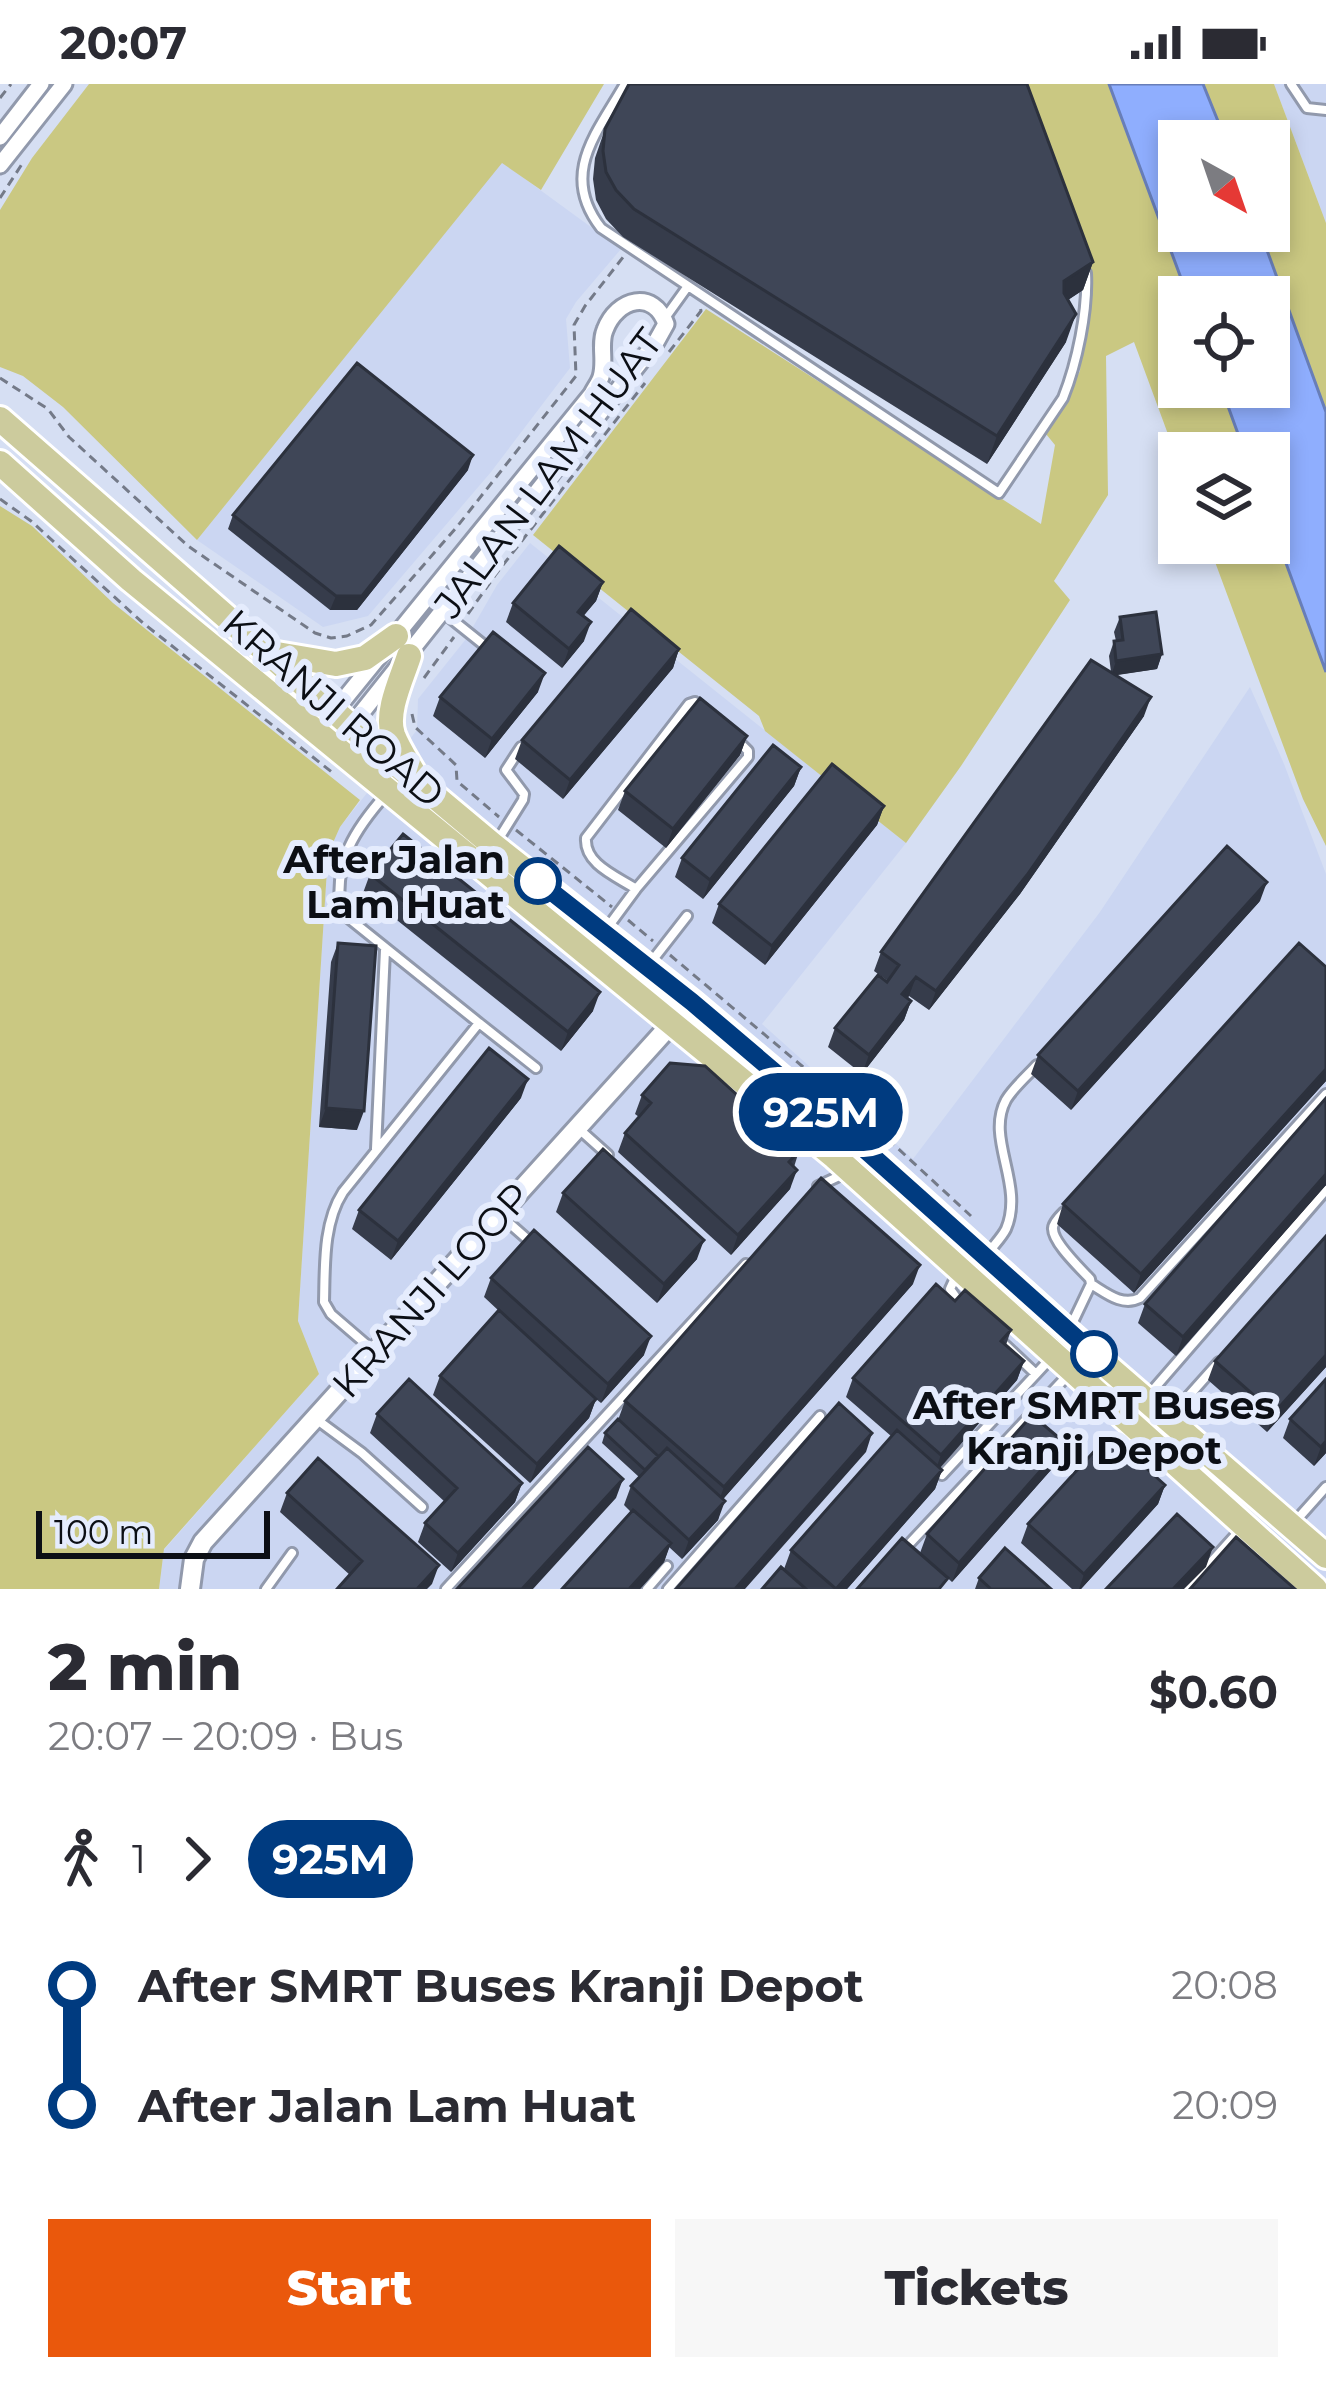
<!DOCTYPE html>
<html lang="en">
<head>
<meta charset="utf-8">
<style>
	body { margin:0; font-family:Montserrat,sans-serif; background:#f7f7f7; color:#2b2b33; height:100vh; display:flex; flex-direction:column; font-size:45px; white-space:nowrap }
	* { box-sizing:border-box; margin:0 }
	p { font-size:39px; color:#7c7c81 }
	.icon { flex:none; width:66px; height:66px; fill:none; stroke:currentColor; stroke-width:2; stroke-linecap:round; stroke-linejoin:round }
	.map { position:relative; height:1505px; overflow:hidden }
	.drawer { display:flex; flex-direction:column; background:#fff; flex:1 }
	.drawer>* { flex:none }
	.badge { padding:0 24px; border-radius:39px; font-size:42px; line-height:78px }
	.needle { width:78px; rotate:140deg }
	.buttons { position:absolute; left:1158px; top:36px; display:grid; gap:24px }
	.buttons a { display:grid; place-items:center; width:132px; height:132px; border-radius:0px; background:#fff; box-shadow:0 6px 18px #0003; font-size:60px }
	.scale { position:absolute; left:36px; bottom:30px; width:234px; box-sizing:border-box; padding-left:12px; border:6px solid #0c0f15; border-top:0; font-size:33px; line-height:42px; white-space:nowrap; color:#0c0f15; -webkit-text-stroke:9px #e5ecfd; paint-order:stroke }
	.map>.badge { position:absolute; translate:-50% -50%; box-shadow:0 0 0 6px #fff }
	.legs { display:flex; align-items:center; gap:18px; height:132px; padding:0 48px; font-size:39px }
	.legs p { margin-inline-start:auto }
	.summary { display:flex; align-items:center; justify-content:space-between; height:204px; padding:0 48px }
	h1 { font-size:66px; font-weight:800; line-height:90px }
	.primary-button { display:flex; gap:24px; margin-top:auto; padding:24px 48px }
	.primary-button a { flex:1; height:138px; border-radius:0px; background:#ea580c; color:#fff; font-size:48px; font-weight:800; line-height:138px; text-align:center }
	.primary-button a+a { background:#f7f7f7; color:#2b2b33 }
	ul { padding:0 48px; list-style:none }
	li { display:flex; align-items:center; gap:42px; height:120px; font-size:45px }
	li i { display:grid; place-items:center; width:18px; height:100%; margin:0 15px; background:currentColor }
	li i::after { content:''; width:30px; height:30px; margin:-15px; border:9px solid; border-radius:50%; background:#fff }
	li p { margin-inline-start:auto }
	li:first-child i { background:linear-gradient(#0000 50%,currentColor 0) }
	li:last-child i { background:linear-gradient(currentColor 50%,#0000 0) }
	.status { display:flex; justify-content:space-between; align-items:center; height:84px; padding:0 60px; background:#fff; direction:ltr }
	.status svg { height:33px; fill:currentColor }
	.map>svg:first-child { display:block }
</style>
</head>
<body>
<div class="status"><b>20:07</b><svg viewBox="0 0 49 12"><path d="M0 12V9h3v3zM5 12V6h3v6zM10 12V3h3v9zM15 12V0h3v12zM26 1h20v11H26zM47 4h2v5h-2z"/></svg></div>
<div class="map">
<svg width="1326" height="1505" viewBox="0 0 1326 1505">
	<rect width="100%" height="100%" fill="#d6dff3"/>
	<!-- built -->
	<path fill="#cbd6f2" d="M 1274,0 L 1326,0 L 1326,139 Z
		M 502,78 L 621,165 L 576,218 L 566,235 L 570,284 L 491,388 L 368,532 L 323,543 L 197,456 Z
		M 530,459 L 906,759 L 762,940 L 913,1075 L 1100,828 L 1250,603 L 1284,680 L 1326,790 L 1326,1505 L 159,1505 L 164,1466 L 319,1290 L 298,1237 L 328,770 L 340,743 L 417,646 L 418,615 L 466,555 L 497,501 Z"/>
	<!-- green -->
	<path fill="#cac882" d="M 89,0 L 604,0 L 541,106 L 502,79 L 197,456 L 63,323 L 23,292 L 0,283 L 0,126 L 32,74 Z
		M 1014,0 L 1109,0 L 1188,213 L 1179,213 L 1179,303 L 1221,303 L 1245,369 L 1179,369 L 1179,380 L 1134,258 L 1106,272 L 1108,411 L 1054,497 L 1070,516 L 961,682 L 906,759 L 765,647 L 759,632 L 533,451 L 706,225 L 1041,440 L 1055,361 L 1046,350 L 1080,287 L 1086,187 Z
		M 1203,0 L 1274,0 L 1326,139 L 1326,328 L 1260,147 L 1269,147 L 1269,57 L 1226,57 Z
		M 0,422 L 32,442 L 113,519 L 360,716 L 340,743 L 328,770 L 298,1237 L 319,1290 L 164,1465 L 159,1505 L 0,1505 Z
		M 1269,433 L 1326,588 L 1326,762 L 1303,715 L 1208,459 L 1269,459 Z"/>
	<!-- water -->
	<path fill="#8faefe" stroke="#687eb8" stroke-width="3" d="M 1109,0 L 1203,0 L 1226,57 L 1179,57 L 1179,147 L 1260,147 L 1326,328 L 1326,588 L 1269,433 L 1269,369 L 1245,369 L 1221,303 L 1269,303 L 1269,213 L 1188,213 Z"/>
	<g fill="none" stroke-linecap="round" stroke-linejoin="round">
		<!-- service casing -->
		<g stroke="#9199ac" stroke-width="14">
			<path id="service" d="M 625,0 C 597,49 559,90 601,144 L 999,409 L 1063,314 C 1077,279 1088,227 1086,189
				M 1291,0 L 1307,24 L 1326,26
				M 665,234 L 688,202
				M 444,529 L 489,565
				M 498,756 L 523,716 L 524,710 L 506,686 L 521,663
				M 636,805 L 748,673 L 748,667 L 740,659
				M 605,847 L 636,805 C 616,792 584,780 586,754 L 689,620 L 695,618 L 703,624
				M 648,882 L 687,832
				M 479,939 L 536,984
				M 579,1045 L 608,1071
				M 376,1065 L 385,866
				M 818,1102 L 848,1088
				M 1064,1128 C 1060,1132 1052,1140 1053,1145 C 1053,1159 1081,1185 1090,1195 L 1091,1200 L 1071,1242
				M 500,1131 L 534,1161
				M 989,1168 C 994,1161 1002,1153 1006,1145 C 1025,1100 985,1055 1006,1016 C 1013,1004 1027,992 1037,981
				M 956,1192 L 950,1205 L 960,1219
				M 1091,1200 C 1106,1209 1122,1223 1140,1214 L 1326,1010
				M 1002,1258 L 1036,1290
				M 374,1267 L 331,1230 L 324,1218 C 325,1182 323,1139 343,1108 L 479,939 L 341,828 C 333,778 355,745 387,709
				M 1146,1314 L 1326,1106
				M 1169,1334 L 1219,1278
				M 316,1335 L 362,1369 L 422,1423
				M 942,1391 L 1050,1275
				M 1293,1440 L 1326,1403
				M 911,1458 L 1068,1291
				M 266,1505 L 292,1469
				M 446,1505 L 746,1180
				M 647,1505 L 667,1482
				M 668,1505 L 820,1332
				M 1187,1505 L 1242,1444"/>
		</g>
		<!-- minor casing -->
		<g stroke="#9199ac" stroke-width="21">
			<path id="minor" d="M 0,53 L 41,0
				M 0,81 L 64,0
				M 329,634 L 592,310 C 595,304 599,299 601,293 C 606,277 599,260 605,246 C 617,214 654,205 666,240 L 656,258 L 336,661"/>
		</g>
		<!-- tertiary casing -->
		<g stroke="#9199ac" stroke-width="24">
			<path id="tertiary" d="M 190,1505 L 194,1475 L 203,1458 L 691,918"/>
		</g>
		<!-- primary casing -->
		<g stroke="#fff" stroke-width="30">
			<path id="primary" d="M 0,335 L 366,655 L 494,762 L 691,918 L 851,1053 L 1064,1245 L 1326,1472
				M 0,379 L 131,496 L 835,1073 L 1315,1505
				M 271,569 L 336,580 L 365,574 L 396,552
				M 409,572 C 402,594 385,628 393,651 C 398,664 406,676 413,688"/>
		</g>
		<!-- path -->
		<path stroke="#747a88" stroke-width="3" stroke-dasharray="9 6" stroke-linecap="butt" d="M 0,14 L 11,0
			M 0,114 L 22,80
			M 669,268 L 701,227 L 700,222
			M 0,294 L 48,325 L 69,353 L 188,462 L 315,549 L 331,554 L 347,552 L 371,541 L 456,444 L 576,292 L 574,241 L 585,222 L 624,172
			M 0,415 L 31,437 L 143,539 L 333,689
			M 468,530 L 496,490 L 645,299
			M 424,594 L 454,553
			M 412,630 L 415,643 L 456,681 L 457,697 L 499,733
			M 516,746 L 612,823
			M 628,836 L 653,857
			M 670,871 L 878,1046 L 971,1132"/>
		<!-- service -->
		<use href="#service" stroke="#fff" stroke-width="8"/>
		<!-- minor -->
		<use href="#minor" stroke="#fff" stroke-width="15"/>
		<!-- tertiary -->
		<use href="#tertiary" stroke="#fff" stroke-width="18"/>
		<!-- primary -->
		<use href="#primary" stroke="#cccb9d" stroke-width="24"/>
	</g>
	<!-- wall -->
	<path fill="#363c4b" d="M 605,45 L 1093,178 L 1083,206 L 1068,216 L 1066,258 L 987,380 L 623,153 L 606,135 L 596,116 L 593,95 L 595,74 Z
		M 468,386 L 357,526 L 330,526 L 228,445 L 233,431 Z
		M 603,498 L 596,517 L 583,532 L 584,557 L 562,584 L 506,538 L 513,519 Z
		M 1120,533 L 1162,570 L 1157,585 L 1115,591 L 1144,632 L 1020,810 L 929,926 L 909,912 L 907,914 L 911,917 L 904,936 L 862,990 L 828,963 L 835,944 L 887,898 L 888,897 L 874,887 L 881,868 L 1111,588 L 1109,572 L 1114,557 L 1116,557 L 1114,548 Z
		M 679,565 L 673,584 L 563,715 L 515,675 L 522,656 Z
		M 538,608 L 485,674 L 433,632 L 440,613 Z
		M 747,652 L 740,671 L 666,764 L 618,726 L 625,707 Z
		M 801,683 L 794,702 L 703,815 L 675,793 L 682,774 Z
		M 884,722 L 877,741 L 765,881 L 712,839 L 719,820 Z
		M 370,790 L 593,927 L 561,967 L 363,809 Z
		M 1260,817 L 1071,1026 L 1031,990 L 1038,971 Z
		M 338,859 L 357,1046 L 319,1043 L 331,878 Z
		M 1326,883 L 1326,997 L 1134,1209 L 1057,1140 L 1063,1120 Z
		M 642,1011 L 799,1067 L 794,1083 L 790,1105 L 731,1171 L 618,1068 L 625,1049 L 639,1033 L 635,1030 Z
		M 521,1014 L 391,1176 L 352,1145 L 359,1126 Z
		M 1326,1014 L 1326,1101 L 1176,1272 L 1138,1239 L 1145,1220 Z
		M 563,1109 L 697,1175 L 657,1219 L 556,1128 Z
		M 1326,1152 L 1326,1283 L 1267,1348 L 1208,1296 L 1215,1277 Z
		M 491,1194 L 644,1271 L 601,1319 L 596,1315 L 589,1334 L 530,1399 L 433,1311 L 440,1292 L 499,1227 L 484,1213 Z
		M 913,1200 L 723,1415 L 718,1436 L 682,1475 L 669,1463 L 664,1478 L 640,1505 L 562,1505 L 631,1428 L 624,1421 L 631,1402 L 639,1393 L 602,1359 L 605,1349 L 618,1336 L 625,1317 Z
		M 955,1217 L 1011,1246 L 1006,1261 L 1024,1277 L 1017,1296 L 940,1384 L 942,1386 L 935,1405 L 847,1505 L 807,1505 L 784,1485 L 791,1466 L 891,1352 L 846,1313 L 853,1294 Z
		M 1326,1295 L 1326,1369 L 1314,1382 L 1283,1354 L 1290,1335 Z
		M 377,1330 L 522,1399 L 515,1418 L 451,1488 L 418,1458 L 425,1439 L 445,1418 L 370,1349 Z
		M 1065,1359 L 1058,1378 L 952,1498 L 920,1469 L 927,1450 Z
		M 1165,1401 L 1158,1420 L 1081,1505 L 1072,1505 L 1021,1459 L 1028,1440 Z
		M 287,1409 L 432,1500 L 350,1491 L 280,1428 Z
		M 979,1494 L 1051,1505 L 975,1505 Z"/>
	<!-- shaded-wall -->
	<path fill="#2c313d" d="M 1093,178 L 1083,206 L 1054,225 L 1064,197 Z
		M 1076,230 L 1066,258 L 987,380 L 997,352 Z
		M 473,371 L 468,386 L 357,526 L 330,526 L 336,512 Z
		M 603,498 L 596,517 L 571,547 L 578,528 Z
		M 591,538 L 584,557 L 562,584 L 569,565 Z
		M 679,565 L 673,584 L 563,715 L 570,696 Z
		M 1162,570 L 1157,585 L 1111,592 L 1116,577 Z
		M 545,589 L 538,608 L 485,674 L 492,655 Z
		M 1151,613 L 1144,632 L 1020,810 L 929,926 L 936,907 Z
		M 747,652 L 740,671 L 666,764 L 673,745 Z
		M 801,683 L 794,702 L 703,815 L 710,796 Z
		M 884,722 L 877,741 L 765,881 L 772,862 Z
		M 1267,798 L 1260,817 L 1071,1026 L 1078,1007 Z
		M 916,893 L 909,912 L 895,929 L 902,910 Z
		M 600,908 L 593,927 L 561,967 L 568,948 Z
		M 911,917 L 904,936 L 862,990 L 869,971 Z
		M 1326,985 L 1326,997 L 1134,1209 L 1141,1190 Z
		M 528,995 L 521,1014 L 391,1176 L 398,1157 Z
		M 326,1024 L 364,1027 L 357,1046 L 319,1043 Z
		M 797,1086 L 790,1105 L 731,1171 L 738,1151 Z
		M 1326,1090 L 1326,1101 L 1176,1272 L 1183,1253 Z
		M 704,1156 L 697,1175 L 657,1219 L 664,1200 Z
		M 920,1181 L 913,1200 L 717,1422 L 724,1403 Z
		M 651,1252 L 644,1271 L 601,1319 L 608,1300 Z
		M 1326,1271 L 1326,1283 L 1267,1348 L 1274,1329 Z
		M 1024,1277 L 1017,1296 L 934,1390 L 941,1371 Z
		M 596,1315 L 589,1334 L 530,1399 L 537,1380 Z
		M 872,1349 L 866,1368 L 745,1505 L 735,1505 Z
		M 1326,1357 L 1326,1369 L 1314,1382 L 1321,1363 Z
		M 1065,1359 L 1058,1378 L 952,1498 L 959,1479 Z
		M 942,1386 L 935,1405 L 847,1505 L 837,1505 Z
		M 623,1395 L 616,1414 L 533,1505 L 522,1505 Z
		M 522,1399 L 515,1418 L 451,1488 L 458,1469 Z
		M 1165,1401 L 1158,1420 L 1081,1505 L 1079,1505 L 1084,1490 Z
		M 725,1417 L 718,1436 L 682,1475 L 689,1456 Z
		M 671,1459 L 664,1478 L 640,1505 L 629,1505 Z
		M 1213,1463 L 1206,1483 L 1184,1505 L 1173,1505 Z
		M 439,1481 L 432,1500 L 427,1505 L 417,1505 Z"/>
	<!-- building -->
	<path fill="#3f4657" stroke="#2c313d" stroke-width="3" d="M 629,0 L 1027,0 L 1093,178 L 1064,197 L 1064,209 L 1076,230 L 997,352 L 634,125 L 616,106 L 606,88 L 603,67 L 605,45 Z
		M 357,279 L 473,371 L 362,512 L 336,512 L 233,431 Z
		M 559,462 L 603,498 L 578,528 L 591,538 L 569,565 L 513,519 Z
		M 631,525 L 679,565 L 570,696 L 522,656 Z
		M 1156,528 L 1162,570 L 1116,577 L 1114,557 L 1123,556 L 1120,533 Z
		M 493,548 L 545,589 L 492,655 L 440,613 Z
		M 1091,576 L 1151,613 L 1027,791 L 936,907 L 916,893 L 902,910 L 911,917 L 869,971 L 835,944 L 878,891 L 887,898 L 899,881 L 881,868 Z
		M 700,614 L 747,652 L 673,745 L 625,707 Z
		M 773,661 L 801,683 L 710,796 L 682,774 Z
		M 832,680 L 884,722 L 772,862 L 719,820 Z
		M 403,750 L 600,908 L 568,948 L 370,790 Z
		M 1227,762 L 1267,798 L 1078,1007 L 1038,971 Z
		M 338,859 L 376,862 L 364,1027 L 326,1024 Z
		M 1299,859 L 1326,883 L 1326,985 L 1141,1190 L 1063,1120 Z
		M 489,964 L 528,995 L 398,1157 L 359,1126 Z
		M 670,979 L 705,982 L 799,1067 L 789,1078 L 797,1086 L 738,1151 L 625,1049 L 651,1019 L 642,1011 Z
		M 1326,1014 L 1326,1090 L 1183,1253 L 1145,1220 Z
		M 603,1065 L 704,1156 L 664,1200 L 563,1109 Z
		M 821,1094 L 920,1181 L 724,1403 L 625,1317 Z
		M 534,1146 L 651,1252 L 608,1300 L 491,1194 Z
		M 1326,1152 L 1326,1271 L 1274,1329 L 1215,1277 Z
		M 936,1200 L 955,1217 L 965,1206 L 1011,1246 L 1001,1257 L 1024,1277 L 941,1371 L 853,1294 Z
		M 499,1226 L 596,1315 L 537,1380 L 440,1292 Z
		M 409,1295 L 522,1399 L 458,1469 L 425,1439 L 457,1404 L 377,1330 Z
		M 1326,1295 L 1326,1357 L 1321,1363 L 1290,1335 Z
		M 839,1319 L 872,1349 L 735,1505 L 676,1505 Z
		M 1032,1331 L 1065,1359 L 959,1479 L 927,1450 Z
		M 618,1335 L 658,1372 L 645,1386 L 605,1349 Z
		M 897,1346 L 942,1386 L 836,1505 L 791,1466 Z
		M 1109,1351 L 1165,1401 L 1084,1490 L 1028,1440 Z
		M 588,1363 L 623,1395 L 522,1505 L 457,1505 Z
		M 667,1364 L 725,1417 L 689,1456 L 631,1402 Z
		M 318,1374 L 439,1481 L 417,1505 L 337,1505 L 362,1477 L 287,1409 Z
		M 633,1426 L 671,1459 L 629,1505 L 562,1505 Z
		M 1177,1430 L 1213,1463 L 1173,1505 L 1106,1505 Z
		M 1236,1453 L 1295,1505 L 1190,1505 Z
		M 902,1454 L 948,1494 L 939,1505 L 857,1505 Z
		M 1005,1464 L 1051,1505 L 991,1505 L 979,1494 Z
		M 781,1483 L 806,1505 L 762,1505 Z"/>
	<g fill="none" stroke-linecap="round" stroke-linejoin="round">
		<!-- line-1 casing -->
		<g stroke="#fff" stroke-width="27">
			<path id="line-1" d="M 538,797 L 692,918 L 851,1053 L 1094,1270"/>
		</g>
		<!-- line-1 -->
		<use href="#line-1" stroke="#003b80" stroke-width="18"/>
	</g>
	<!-- markers -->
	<g fill="#fff" stroke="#003b80" stroke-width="6">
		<circle cx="538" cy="797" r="21"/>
		<circle cx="1094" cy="1270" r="21"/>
	</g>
	<g text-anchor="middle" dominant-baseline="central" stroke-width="12" stroke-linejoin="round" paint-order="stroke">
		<!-- street labels -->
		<g font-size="39" fill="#0c0f15" stroke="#e5ecfd">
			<text transform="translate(548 389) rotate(-53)">JALAN LAM HUAT</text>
			<text transform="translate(334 624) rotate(41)">KRANJI ROAD</text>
			<text transform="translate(431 1206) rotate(-48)">KRANJI LOOP</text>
		</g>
		<!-- stop labels -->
		<g font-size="39" font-weight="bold" fill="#0c0f15" stroke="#e5ecfd" text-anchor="end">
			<text x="505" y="775">After Jalan<tspan x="505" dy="45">Lam Huat</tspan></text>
			<text x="1094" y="1321" text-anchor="middle">After SMRT Buses<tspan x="1094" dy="45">Kranji Depot</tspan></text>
		</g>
	</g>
</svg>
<div class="buttons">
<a><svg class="needle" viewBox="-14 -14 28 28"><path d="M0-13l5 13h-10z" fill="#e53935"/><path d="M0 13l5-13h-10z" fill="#7c7c81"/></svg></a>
<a><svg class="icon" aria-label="locate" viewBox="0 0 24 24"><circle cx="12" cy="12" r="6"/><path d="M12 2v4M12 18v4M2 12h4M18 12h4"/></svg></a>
<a><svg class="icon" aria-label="layers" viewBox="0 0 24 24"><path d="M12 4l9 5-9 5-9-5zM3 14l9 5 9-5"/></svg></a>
</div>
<div class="scale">100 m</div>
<b class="badge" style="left:821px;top:1028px;background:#003b80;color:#fff">925M</b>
</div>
<section class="drawer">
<div class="summary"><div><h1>2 min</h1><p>20:07 – 20:09 · Bus</p></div><b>$0.60</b></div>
<div class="legs"><svg class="icon" aria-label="walk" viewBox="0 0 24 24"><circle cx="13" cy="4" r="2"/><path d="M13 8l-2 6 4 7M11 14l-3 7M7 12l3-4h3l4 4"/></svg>1<svg class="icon" aria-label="forward" viewBox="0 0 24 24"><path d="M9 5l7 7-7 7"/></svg><b class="badge" style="background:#003b80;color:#fff">925M</b></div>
<ul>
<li><i style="color:#003b80"></i><b>After SMRT Buses Kranji Depot</b><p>20:08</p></li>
<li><i style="color:#003b80"></i><b>After Jalan Lam Huat</b><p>20:09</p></li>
</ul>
<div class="primary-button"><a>Start</a><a>Tickets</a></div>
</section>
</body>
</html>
